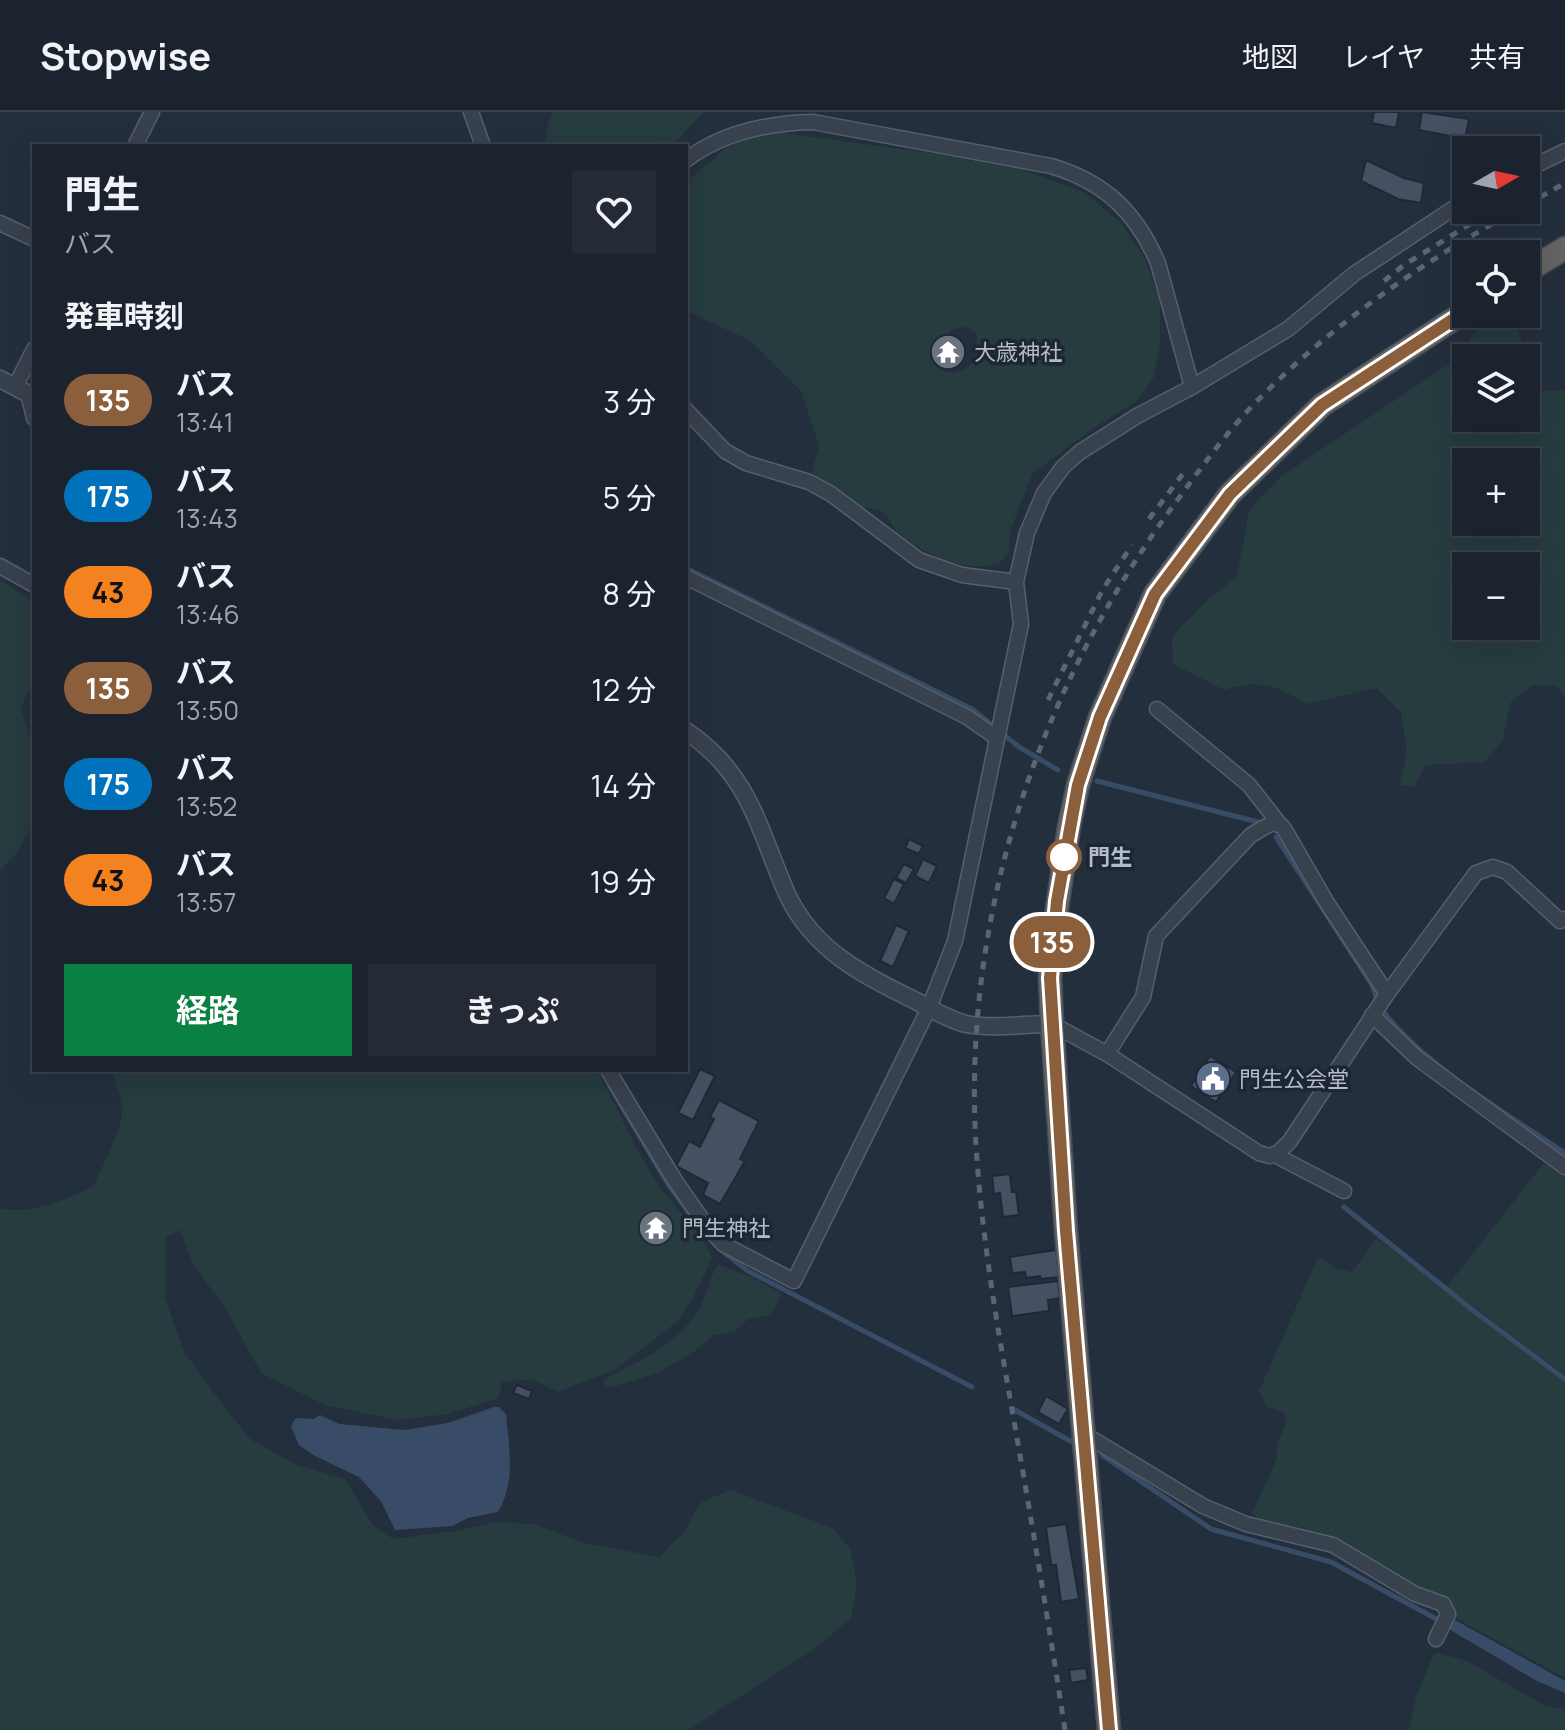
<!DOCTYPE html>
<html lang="ja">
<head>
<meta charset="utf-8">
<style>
	body { margin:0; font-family:Manrope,"Noto Sans JP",sans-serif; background:#242b36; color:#f1f3f6; height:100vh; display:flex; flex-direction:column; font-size:30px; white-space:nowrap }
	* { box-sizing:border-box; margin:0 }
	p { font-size:26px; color:#a0a4aa }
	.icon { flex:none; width:44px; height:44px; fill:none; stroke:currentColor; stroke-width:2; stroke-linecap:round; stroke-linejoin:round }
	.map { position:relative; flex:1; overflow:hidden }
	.panel { position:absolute; left:32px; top:32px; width:656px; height:928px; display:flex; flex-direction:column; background:#1b232e; border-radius:0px; box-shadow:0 8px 32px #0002,0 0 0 2px #39404a }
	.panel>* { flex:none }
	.badge { padding:0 16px; border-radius:26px; font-size:28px; line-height:52px }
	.needle { width:52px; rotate:81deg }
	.tools { position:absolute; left:1452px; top:24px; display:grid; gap:16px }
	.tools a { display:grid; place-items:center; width:88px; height:88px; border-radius:0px; background:#1b232e; box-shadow:0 8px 32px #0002,0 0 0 2px #39404a; font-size:40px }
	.map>.badge { position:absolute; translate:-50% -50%; box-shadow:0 0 0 4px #fff }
	h2 { padding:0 32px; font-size:30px; line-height:72px }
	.round { display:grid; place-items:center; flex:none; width:84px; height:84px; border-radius:0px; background:#242b36 }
	.overview { display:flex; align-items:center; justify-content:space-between; height:136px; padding:0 32px }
	h1 { font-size:38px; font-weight:700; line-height:60px }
	.cta { display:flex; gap:16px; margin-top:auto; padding:16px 32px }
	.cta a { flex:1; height:92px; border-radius:0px; background:#0b8043; color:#fff; font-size:32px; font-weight:700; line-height:92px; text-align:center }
	.cta a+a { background:#242b36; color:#f1f3f6 }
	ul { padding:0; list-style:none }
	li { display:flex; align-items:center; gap:24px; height:96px; padding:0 32px }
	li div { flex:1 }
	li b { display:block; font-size:30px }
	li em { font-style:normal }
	li .badge { min-width:88px; font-weight:700; text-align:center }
	header { display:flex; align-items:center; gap:48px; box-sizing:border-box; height:112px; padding:0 40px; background:#1b232e; border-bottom:2px solid #39404a }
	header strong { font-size:38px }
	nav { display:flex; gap:44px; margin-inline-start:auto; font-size:28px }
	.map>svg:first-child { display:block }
</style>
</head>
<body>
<header>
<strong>Stopwise</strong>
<nav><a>地図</a><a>レイヤ</a><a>共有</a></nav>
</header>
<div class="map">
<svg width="1565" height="1618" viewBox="0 0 1565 1618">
	<rect width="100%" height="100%" fill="#242f3e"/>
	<!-- green -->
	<path fill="#263c3f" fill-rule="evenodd" d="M 553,0 L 704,0 L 672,34 L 545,34 L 548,12 Z
		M 763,18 L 944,43 L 1027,59 L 1085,81 L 1122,112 L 1146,149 L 1160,190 L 1160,233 L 1154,265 L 1137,289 L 1095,315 L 1033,361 L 1010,419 L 1009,440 L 999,452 C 965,461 926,444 900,422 C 893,417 891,407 885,402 C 876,393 866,398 855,395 C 838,390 822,373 812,359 L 819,335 L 802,280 L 749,228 L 691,201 L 686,201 L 686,70 L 725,37 ZM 963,214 L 976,221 C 986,271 926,270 936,238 C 941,224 949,219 963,214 Z
		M 1503,208 L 1516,211 L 1521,227 L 1522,246 L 1466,246 L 1466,306 L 1526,306 L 1526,269 C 1535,281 1551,279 1565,278 L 1565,585 L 1557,574 L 1532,573 L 1510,591 L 1503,628 L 1485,650 L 1425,653 L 1414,675 L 1400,673 L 1407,640 L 1401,600 L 1377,576 L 1306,592 C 1277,573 1259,567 1224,578 L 1173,552 L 1172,525 L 1204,491 L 1237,464 L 1249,398 L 1283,363 L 1458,246 L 1483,209 ZM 1526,350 L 1526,410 L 1466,410 L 1466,350 ZM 1526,454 L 1526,514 L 1466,514 L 1466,454 Z
		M 0,468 L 34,489 L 34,567 L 21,597 L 34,637 L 34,712 L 16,742 L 0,758 Z
		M 114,958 L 596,958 C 618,995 633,1036 658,1072 C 675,1098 700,1116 712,1146 L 693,1186 L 677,1210 L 614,1258 L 558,1280 L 532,1267 L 502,1270 L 499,1286 L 448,1302 L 398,1308 L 325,1293 L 261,1261 L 227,1199 L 193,1152 L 180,1118 L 166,1126 L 165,1185 L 184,1240 L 217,1285 L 250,1327 L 297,1353 L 345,1367 L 373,1413 L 393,1427 L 455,1419 L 496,1410 L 533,1412 L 584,1431 L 660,1445 L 683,1421 L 701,1390 L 731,1378 L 832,1416 L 850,1436 L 857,1472 L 851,1506 L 816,1536 L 688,1618 L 0,1618 L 0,1096 C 30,1104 66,1087 93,1075 C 101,1058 124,1013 122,996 C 121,982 113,972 114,958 Z
		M 1554,1051 L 1565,1059 L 1565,1263 L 1449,1176 L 1449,1172 L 1543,1052 Z
		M 1377,1126 L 1565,1269 L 1565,1566 L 1457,1507 L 1453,1494 L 1446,1488 L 1415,1476 L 1330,1427 L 1259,1408 L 1252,1401 L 1277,1347 L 1277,1333 L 1287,1308 L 1284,1300 L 1267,1295 L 1259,1279 L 1317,1148 L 1320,1145 L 1336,1156 L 1352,1160 Z
		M 718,1153 L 750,1164 L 782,1182 L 774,1198 L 767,1204 L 748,1207 L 735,1219 L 713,1223 L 695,1239 L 657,1261 L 616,1274 L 607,1275 L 603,1270 L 610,1264 C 652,1243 686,1228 706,1183 C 710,1172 711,1162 718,1153 Z
		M 1437,1541 L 1467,1549 L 1545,1594 L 1565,1597 L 1565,1618 L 1408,1618 L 1416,1585 L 1433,1543 Z"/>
	<!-- water -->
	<path fill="#394c67" d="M 1383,895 C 1426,952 1506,998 1565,1038 L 1565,1048 L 1427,949 L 1379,902 Z
		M 494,1295 L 499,1295 L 506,1302 C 509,1336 516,1370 498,1400 L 468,1406 L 452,1414 L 395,1418 L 381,1389 L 359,1365 L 315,1344 L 299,1333 L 291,1314 L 296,1306 L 314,1307 L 320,1303 L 339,1312 L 404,1318 L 448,1311 Z
		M 1455,1508 L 1565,1569 L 1565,1581 L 1537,1569 L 1447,1516 L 1450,1510 Z"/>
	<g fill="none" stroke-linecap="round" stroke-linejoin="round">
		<!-- stream -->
		<path stroke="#394c67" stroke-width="5" d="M 686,456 L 972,597 L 1019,635 L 1058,658
			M 1097,669 L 1258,710
			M 1276,725 L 1372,873 L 1378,891
			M 609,973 L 668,1072 L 700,1116
			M 1344,1095 L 1474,1199 L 1565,1267
			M 721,1138 L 748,1159 L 972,1275
			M 1013,1297 L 1072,1330
			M 1102,1343 L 1211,1417 L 1331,1450 L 1442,1510"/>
	</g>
	<!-- building -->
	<path fill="#455162" stroke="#1f2835" stroke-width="2" d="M 1374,0 L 1399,0 L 1396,16 L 1372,11 Z
		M 1422,0 L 1469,7 L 1465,27 L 1419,18 Z
		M 1455,27 L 1501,35 L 1501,38 L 1466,38 L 1466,53 L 1451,50 Z
		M 1366,48 L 1404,66 L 1424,71 L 1421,91 L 1398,87 L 1361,69 Z
		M 950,227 L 958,231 L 950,252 L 947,253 L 939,246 Z
		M 909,727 L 923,734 L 919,742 L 905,736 Z
		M 923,747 L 937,754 L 929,771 L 915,764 Z
		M 904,752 L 914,757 L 906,771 L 896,766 Z
		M 894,767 L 904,772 L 894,792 L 884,786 Z
		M 896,813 L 909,819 L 893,855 L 880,849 Z
		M 1210,944 L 1236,960 L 1216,990 L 1191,974 Z
		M 700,957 L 715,964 L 693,1008 L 678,1001 Z
		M 719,988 L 759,1009 L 740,1047 L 745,1049 L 720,1092 L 703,1083 L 708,1071 L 676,1054 L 689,1029 L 700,1035 L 714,1007 L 710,1005 Z
		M 1010,1062 L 1012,1080 L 1016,1080 L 1019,1103 L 1003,1105 L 1000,1081 L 994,1082 L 992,1064 Z
		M 658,1109 L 663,1116 L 653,1123 L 648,1117 Z
		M 1056,1138 L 1059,1165 L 1041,1167 L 1040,1164 L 1026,1166 L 1025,1160 L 1012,1161 L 1010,1145 Z
		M 1058,1169 L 1060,1186 L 1048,1188 L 1049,1199 L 1012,1204 L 1008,1175 Z
		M 517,1273 L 532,1279 L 529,1287 L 513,1281 Z
		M 1046,1284 L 1068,1297 L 1059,1312 L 1038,1300 Z
		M 1066,1412 L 1079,1487 L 1061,1490 L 1056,1453 L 1051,1453 L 1046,1415 Z
		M 1086,1556 L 1088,1568 L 1071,1571 L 1069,1558 Z"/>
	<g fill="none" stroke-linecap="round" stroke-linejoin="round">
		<!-- minor casing -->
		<g stroke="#565f6c" stroke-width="17">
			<path id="minor" d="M 471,0 L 483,34
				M 135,34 L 152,0
				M 686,48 C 723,20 767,11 813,10 L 1051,54 C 1105,70 1136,100 1158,151 L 1192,275
				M 1526,58 L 1565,39
				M 0,111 L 34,127
				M 15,275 L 34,237
				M 28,281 L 34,306
				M 686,298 L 725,339 L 746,351 L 809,370 L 831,382 L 919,448 L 962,463 L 1016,470
				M 0,454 L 34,473
				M 686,465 L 967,605 L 997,626
				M 1157,597 L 1249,673 L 1281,714
				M 1372,903 L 1417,946 L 1565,1055
				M 1052,912 L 1107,942 L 1259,1041 L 1270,1044 L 1279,1040 L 1290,1029 L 1387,882 L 1476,761 L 1493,755 L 1507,760 L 1560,809 L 1565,807
				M 1107,942 L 1143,885 L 1156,824 L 1251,723 L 1272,711 L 1282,714 L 1286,720 L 1327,791 L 1387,882
				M 608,958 L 674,1067 L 708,1116 L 723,1132 L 794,1169 L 929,896 L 955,829 L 1021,512 L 1016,470 L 1027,421 L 1044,381 L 1063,355 L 1080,340 L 1137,304 L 1192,275 L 1288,217 L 1354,162 L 1466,88
				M 1275,1043 L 1344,1079
				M 1084,1322 L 1203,1394 L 1246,1412 L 1333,1433 L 1415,1482 L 1443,1492 L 1448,1502 L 1436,1527"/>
		</g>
		<!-- tertiary casing -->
		<g stroke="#565f6c" stroke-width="19">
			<path id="tertiary" d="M 0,267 L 34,285
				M 686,619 C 750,662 758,716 787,782 C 813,838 863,863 916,889 C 931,897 949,908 966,912 C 993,917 1024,912 1052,912"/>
		</g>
		<!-- trunk casing -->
		<g stroke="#434c59" stroke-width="25">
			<path id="trunk" d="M 1526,160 L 1565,136
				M 1109,1618 L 1066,1119 L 1052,912 L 1050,866 L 1053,823 L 1069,715 L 1078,673 L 1100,605 L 1155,482 L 1230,382 L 1322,293 L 1466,199"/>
		</g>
		<!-- minor -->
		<use href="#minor" stroke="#38414e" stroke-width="14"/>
		<!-- tertiary -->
		<use href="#tertiary" stroke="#38414e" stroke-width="16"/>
		<!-- trunk -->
		<use href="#trunk" stroke="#656462" stroke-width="22"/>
		<!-- rail -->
		<path stroke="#5a6575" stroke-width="5" stroke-dasharray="8 8" stroke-linecap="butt" d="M 1526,93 L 1565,71
			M 1384,169 L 1404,153 L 1488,101
			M 1149,407 L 1185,359
			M 1048,588 L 1103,477 L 1132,433
			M 1065,1618 C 1050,1520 1034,1423 1017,1326 C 1000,1229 982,1132 976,1033 C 962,802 1040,574 1176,390 C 1203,353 1231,314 1264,282 C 1337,209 1426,148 1517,98"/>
	</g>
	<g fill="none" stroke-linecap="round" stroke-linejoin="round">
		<!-- line casing -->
		<g stroke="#fff" stroke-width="18">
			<path id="line" d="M 1109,1618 L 1066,1119 L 1050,866 L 1057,789 L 1078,673 L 1100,605 L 1155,482 L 1230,382 L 1322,293 L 1466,199"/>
		</g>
		<!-- line -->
		<use href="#line" stroke="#8b5e3c" stroke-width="12"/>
	</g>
	<!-- icons -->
	<defs>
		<g id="temple-disc" transform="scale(1.8)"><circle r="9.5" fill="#6b7280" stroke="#1d2633"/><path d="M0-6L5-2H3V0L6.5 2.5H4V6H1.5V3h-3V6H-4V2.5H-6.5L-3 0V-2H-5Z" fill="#fff"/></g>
		<g id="civic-disc" transform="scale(1.8)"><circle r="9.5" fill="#5c6f8a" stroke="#1d2633"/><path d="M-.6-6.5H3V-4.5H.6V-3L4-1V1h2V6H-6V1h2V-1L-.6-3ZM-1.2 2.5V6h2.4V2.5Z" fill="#fff"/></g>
	</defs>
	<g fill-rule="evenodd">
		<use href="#temple-disc" x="948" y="240"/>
		<use href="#civic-disc" x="1213" y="967"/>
		<use href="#temple-disc" x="656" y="1116"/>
	</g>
	<!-- markers -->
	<circle fill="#fff" stroke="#8b5e3c" stroke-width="4" cx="1064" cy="745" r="16"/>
	<g text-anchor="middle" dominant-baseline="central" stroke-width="7" stroke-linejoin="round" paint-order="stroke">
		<!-- poi labels -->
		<g font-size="22" fill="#b4bcc9" stroke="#1d2633" text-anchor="start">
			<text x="974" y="240">大歳神社</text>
			<text x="1239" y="967">門生公会堂</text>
			<text x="682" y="1116">門生神社</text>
		</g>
		<!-- stop labels -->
		<g font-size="22" font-weight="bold" fill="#b4bcc9" stroke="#1d2633" text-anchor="start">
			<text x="1088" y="745">門生</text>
		</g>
	</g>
</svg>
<div class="tools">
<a><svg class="needle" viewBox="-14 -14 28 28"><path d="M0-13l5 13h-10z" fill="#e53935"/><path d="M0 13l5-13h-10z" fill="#a0a4aa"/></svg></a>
<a><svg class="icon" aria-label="locate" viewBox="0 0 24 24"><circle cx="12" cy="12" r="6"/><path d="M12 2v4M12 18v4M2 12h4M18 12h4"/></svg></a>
<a><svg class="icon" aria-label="layers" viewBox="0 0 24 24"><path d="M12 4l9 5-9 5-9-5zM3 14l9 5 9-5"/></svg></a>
<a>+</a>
<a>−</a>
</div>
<b class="badge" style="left:1052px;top:830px;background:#8b5e3c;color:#fff">135</b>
<section class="panel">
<div class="overview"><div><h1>門生</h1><p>バス</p></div><a class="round"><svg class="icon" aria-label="heart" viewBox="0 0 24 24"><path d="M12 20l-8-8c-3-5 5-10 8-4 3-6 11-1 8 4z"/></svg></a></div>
<h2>発車時刻</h2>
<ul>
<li><span class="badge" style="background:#8b5e3c;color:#fff">135</span><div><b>バス</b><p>13:41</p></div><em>3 分</em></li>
<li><span class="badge" style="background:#0072bc;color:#fff">175</span><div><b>バス</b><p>13:43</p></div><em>5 分</em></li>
<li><span class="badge" style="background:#f58220;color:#111">43</span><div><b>バス</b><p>13:46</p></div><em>8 分</em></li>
<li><span class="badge" style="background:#8b5e3c;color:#fff">135</span><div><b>バス</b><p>13:50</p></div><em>12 分</em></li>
<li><span class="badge" style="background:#0072bc;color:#fff">175</span><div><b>バス</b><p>13:52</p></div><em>14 分</em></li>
<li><span class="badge" style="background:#f58220;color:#111">43</span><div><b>バス</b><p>13:57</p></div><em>19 分</em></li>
</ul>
<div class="cta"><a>経路</a><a>きっぷ</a></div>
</section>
</div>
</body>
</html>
